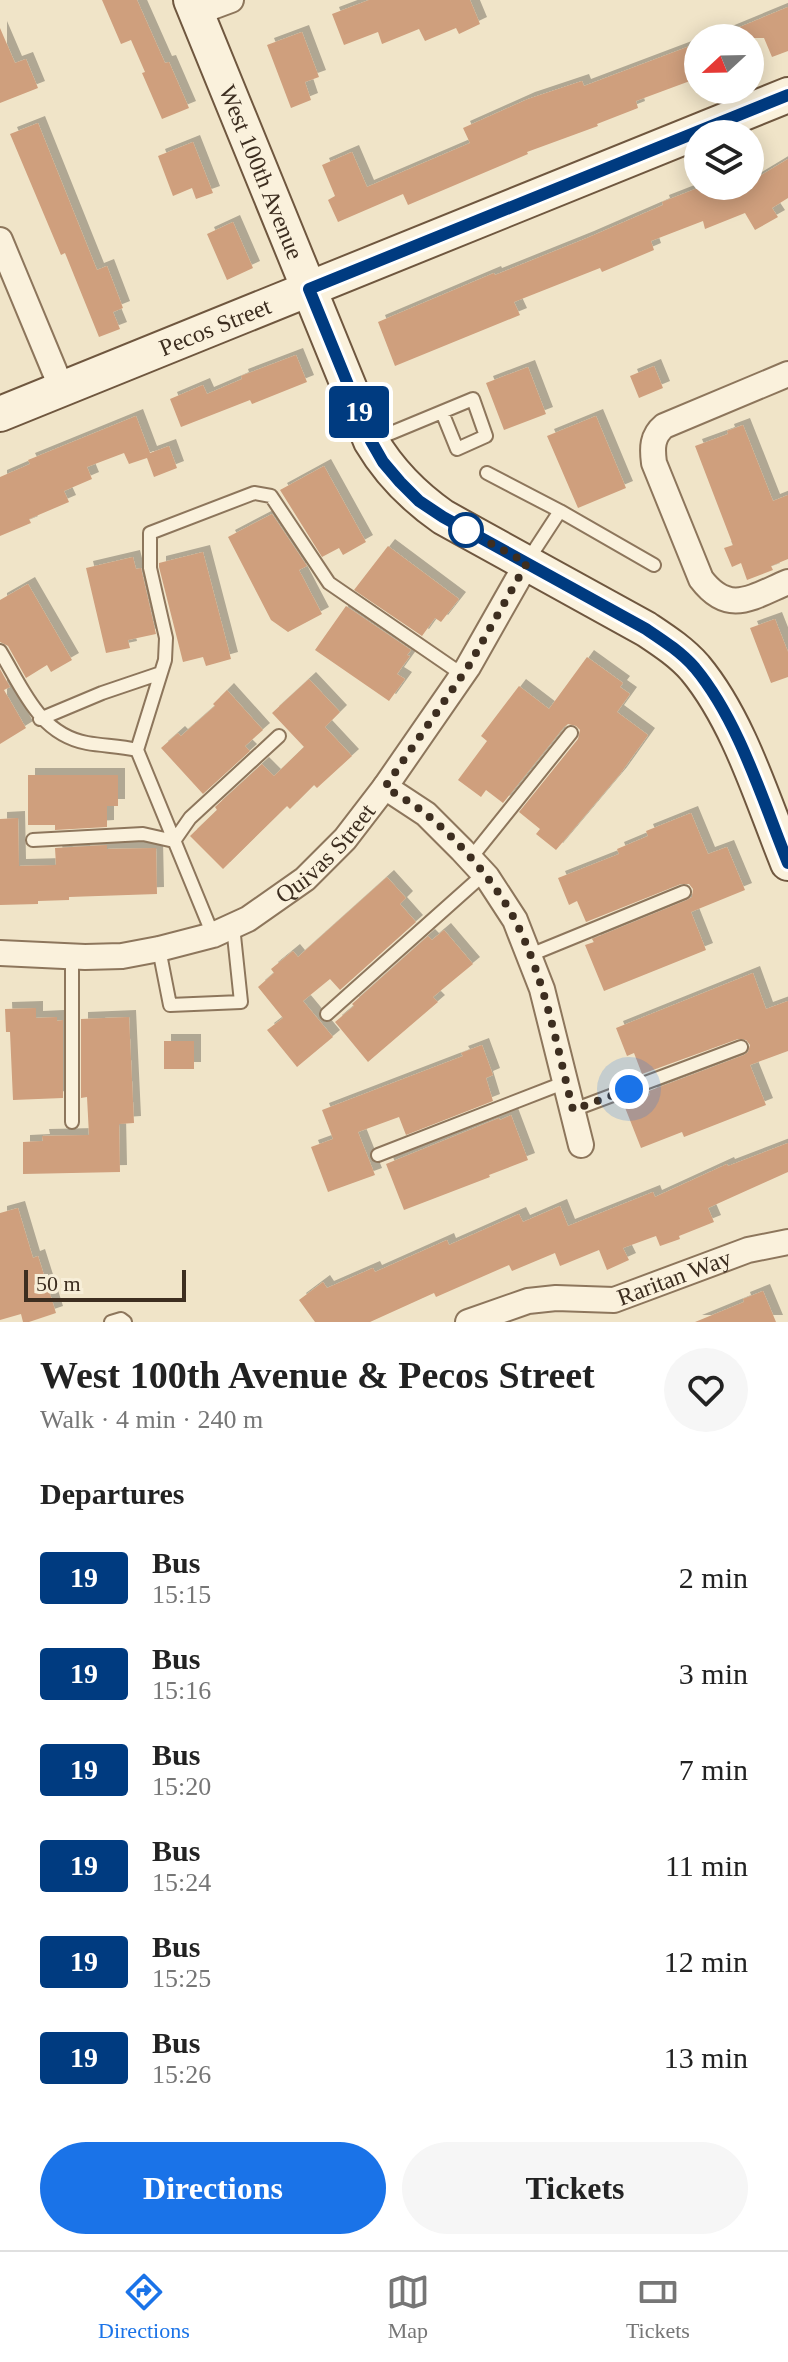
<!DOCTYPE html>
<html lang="en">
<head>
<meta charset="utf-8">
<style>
	body { margin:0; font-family:"Times New Roman",serif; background:#f6f6f6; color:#222; height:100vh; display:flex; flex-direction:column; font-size:30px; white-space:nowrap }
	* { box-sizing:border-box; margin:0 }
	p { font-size:26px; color:#767676 }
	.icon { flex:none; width:44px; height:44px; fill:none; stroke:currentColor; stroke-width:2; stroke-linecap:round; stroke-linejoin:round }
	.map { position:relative; height:1322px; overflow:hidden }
	.sheet { display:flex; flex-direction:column; background:#fff; flex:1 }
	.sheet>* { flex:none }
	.badge { padding:0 16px; border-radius:6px; font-size:28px; line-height:52px }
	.needle { width:52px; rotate:248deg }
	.fabs { position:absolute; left:684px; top:24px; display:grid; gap:16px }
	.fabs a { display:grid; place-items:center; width:80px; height:80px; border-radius:50%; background:#fff; box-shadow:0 4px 20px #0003; font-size:40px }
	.scale { position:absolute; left:24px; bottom:20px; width:162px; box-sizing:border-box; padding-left:8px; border:4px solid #3d2e20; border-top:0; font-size:22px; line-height:28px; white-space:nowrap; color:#3d2e20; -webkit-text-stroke:6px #f7eed8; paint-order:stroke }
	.you { position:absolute; width:40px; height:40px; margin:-20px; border:6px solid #fff; border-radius:50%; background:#1a73e8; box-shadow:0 0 0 12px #1a73e833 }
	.map>.badge { position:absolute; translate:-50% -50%; box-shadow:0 0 0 4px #fff }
	h2 { padding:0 40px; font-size:30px; line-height:72px }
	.round { display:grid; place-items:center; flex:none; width:84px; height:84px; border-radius:42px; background:#f6f6f6 }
	.headline { display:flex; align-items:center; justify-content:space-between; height:136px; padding:0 40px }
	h1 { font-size:38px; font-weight:700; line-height:60px }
	.primary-button { display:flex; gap:16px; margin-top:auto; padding:16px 40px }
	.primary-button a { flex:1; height:92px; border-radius:48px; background:#1a73e8; color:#fff; font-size:32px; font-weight:700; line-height:92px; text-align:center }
	.primary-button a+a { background:#f6f6f6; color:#222 }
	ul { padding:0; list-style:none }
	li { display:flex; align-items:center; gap:24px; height:96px; padding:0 40px }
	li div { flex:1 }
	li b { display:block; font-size:30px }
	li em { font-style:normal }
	li .badge { min-width:88px; font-weight:700; text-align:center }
	.tab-bar { display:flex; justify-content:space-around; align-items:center; height:112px; border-top:2px solid #e0e0e0; background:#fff; font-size:22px; color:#767676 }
	.tab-bar a { display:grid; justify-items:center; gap:4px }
	.tab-bar .on { color:#1a73e8 }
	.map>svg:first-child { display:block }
</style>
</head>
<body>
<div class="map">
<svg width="788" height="1322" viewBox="0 0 788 1322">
	<defs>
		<filter id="shadow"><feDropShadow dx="7" dy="-7" stdDeviation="0" flood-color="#0004"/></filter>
	</defs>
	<rect width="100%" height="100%" fill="#f0e4c8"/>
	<!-- building -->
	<path fill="#cf9f7d" filter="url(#shadow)" d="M 102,0 L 137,0 L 165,63 L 169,62 L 189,108 L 162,119 L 142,73 L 145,72 L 131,40 L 121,44 Z
		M 369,0 L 470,0 L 480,24 L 459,34 L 456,28 L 425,41 L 419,29 L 382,44 L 378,32 L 344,45 L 332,14 Z
		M 788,7 L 788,51 L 772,57 L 764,38 L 713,38 Z
		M 0,28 L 15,63 L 26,59 L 38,88 L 0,103 Z
		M 302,32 L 319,77 L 305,82 L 311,100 L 291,108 L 267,45 Z
		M 698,43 L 698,78 L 636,101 L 638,108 L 597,124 L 598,126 L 527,152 L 528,154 L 408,205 L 403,194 L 338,222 L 328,200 L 335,196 L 322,165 L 352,152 L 367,187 L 470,143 L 463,128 L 528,99 L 582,81 L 584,86 Z
		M 38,123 L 97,270 L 107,266 L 123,308 L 113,312 L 120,329 L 99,337 L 65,253 L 61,255 L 10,134 Z
		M 193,142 L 213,193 L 196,199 L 192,188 L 173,196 L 158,156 Z
		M 788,159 L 788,198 L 772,208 L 778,217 L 755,230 L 745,213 L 705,229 L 703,221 L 651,241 L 654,250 L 602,272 L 600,268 L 514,302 L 520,315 L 395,366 L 378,322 L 494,273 L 495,275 L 587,238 L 663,205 L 662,202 L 703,186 L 750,186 L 750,182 Z
		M 233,222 L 253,268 L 227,280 L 207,234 Z
		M 296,355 L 307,382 L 252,404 L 250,400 L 181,427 L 170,399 L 203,385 L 207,394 L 242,379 L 241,376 Z
		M 654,366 L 663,388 L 639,398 L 630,376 Z
		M 528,367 L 546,414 L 504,430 L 486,383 Z
		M 136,416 L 150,453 L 169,446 L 177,468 L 154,477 L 147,458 L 129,464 L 124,453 L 87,467 L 92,479 L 64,491 L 69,502 L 29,519 L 31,523 L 0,536 L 0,477 L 30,464 L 28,460 Z
		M 596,416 L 626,488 L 578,508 L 547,436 Z
		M 743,425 L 773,501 L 788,495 L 788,559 L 771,566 L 773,570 L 747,580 L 741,563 L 732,567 L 724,548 L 733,545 L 695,446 L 728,434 L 727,431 Z
		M 324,466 L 366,542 L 343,555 L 339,548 L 322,557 L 280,490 Z
		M 272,514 L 307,566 L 299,570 L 322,614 L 288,632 L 271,620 L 228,537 Z
		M 388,546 L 459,599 L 441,622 L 435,618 L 422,636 L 354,590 Z
		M 203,552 L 231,659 L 206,666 L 203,657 L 183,662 L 159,567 L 159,563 Z
		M 133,557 L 136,569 L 141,568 L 156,634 L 128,640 L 130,648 L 106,653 L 86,568 Z
		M 28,584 L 72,660 L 51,672 L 47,665 L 26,678 L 8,646 L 0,642 L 0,600 Z
		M 346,606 L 411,650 L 407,655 L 410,656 L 397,674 L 405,679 L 389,701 L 315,650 Z
		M 775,619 L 788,652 L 788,677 L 771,683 L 750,628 Z
		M 587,657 L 623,683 L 620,687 L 630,694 L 617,712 L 648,735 L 620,774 L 556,850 L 536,834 L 540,829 L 519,812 L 578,739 L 580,730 L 576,726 L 568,724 L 564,727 L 503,803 L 486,790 L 481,797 L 458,780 L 487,741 L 481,736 L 519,686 L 549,709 Z
		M 0,669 L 10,687 L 4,690 L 26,728 L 0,744 Z
		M 309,679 L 340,712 L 325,727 L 352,756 L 317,788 L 314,785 L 290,809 L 287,806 L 223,869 L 190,836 L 217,810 L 215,807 L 262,764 L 274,776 L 304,747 L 272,713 Z
		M 227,690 L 263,730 L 245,746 L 250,751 L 203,794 L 161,748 L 178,733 L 181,736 L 215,706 L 213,704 Z
		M 28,775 L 118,775 L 118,806 L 107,806 L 107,827 L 55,830 L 55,825 L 28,825 Z
		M 691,813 L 708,854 L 727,847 L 745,890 L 691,912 L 706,950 L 604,991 L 585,945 L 594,942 L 592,939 L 687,900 L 692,897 L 693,889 L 689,884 L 681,884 L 586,922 L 577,901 L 569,905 L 558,878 L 619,854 L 617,849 L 648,836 L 646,831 Z
		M 18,818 L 19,866 L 56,865 L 55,848 L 107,845 L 107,849 L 156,848 L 157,894 L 69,897 L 69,900 L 38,901 L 38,904 L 0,905 L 0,819 Z
		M 387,877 L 406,898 L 400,904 L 416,922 L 340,990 L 330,979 L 303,1001 L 333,1037 L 297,1067 L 267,1030 L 283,1018 L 258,987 L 274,973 L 271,969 L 293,951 L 298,957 Z
		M 444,930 L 473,964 L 433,997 L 438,1002 L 368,1062 L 335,1022 L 354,1006 L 352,1004 L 428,936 L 432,940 Z
		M 753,973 L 766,1009 L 788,1001 L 788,1051 L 750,1065 L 766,1105 L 684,1137 L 682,1132 L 641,1148 L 624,1105 L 650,1095 L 649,1091 L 744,1055 L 748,1052 L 750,1045 L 746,1040 L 738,1039 L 642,1074 L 634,1053 L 627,1056 L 616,1028 Z
		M 36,1008 L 36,1018 L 57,1017 L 57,1021 L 63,1020 L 63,1098 L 13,1100 L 10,1032 L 6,1032 L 5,1009 Z
		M 129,1017 L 134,1123 L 119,1124 L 120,1172 L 23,1174 L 23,1142 L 43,1141 L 42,1136 L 89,1135 L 87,1097 L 81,1098 L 81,1019 Z
		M 164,1041 L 194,1041 L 194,1069 L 164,1069 Z
		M 482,1045 L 493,1075 L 486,1078 L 493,1101 L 406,1135 L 399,1117 L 358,1132 L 375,1175 L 328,1192 L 311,1147 L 333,1139 L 322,1110 L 463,1056 L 461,1053 Z
		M 511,1115 L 528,1160 L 489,1175 L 490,1177 L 404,1210 L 386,1164 L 499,1118 L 500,1120 Z
		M 788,1143 L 788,1172 L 708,1208 L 714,1222 L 679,1236 L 680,1239 L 660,1246 L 656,1236 L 623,1248 L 629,1260 L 607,1270 L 599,1250 L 560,1266 L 555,1253 L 512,1271 L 509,1265 L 436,1297 L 434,1293 L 370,1322 L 315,1322 L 299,1300 L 323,1282 L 327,1288 L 373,1268 L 375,1272 L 447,1240 L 449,1245 L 519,1214 L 523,1222 L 560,1206 L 568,1226 L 653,1192 L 655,1197 L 727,1164 L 728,1166 Z
		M 18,1208 L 33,1258 L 38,1256 L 56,1313 L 29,1322 L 23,1322 L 21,1314 L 0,1320 L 0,1213 Z
		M 763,1291 L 776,1322 L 695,1322 L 744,1302 L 743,1299 Z"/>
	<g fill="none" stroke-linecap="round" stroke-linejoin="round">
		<!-- lane casing -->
		<g stroke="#8d765c" stroke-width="16">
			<path id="lane" d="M 374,440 L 473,399 L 486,436 L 457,449 L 442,412
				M 487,473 L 560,511 L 528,560
				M 560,511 L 654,565
				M 0,651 C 23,689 39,734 87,743 C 104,746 120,746 137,750 L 213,935
				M 40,719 L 102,693 L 161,673
				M 137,750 L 165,660 L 166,638 L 150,568 L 150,533 L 254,493 L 271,496 L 329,583 L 463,675
				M 33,840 L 143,834 L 174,841 L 190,818 L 279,736
				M 470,859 L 571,733
				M 159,949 L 170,1005 L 241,1002 L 233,926
				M 530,955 L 684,892
				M 72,957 L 72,1122
				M 327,1014 L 484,874
				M 573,1110 L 741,1047
				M 378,1155 L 566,1082
				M 111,1322 L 121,1319 L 125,1322"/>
		</g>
		<!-- street casing -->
		<g stroke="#8d765c" stroke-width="28">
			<g id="street">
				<path d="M 196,13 L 231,0"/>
				<path d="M 0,240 L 62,389"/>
				<path d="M 788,374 L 664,426 C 652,436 652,448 654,463 L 701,579 C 729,616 752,597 788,582"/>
				<path d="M 385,787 L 426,814 L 462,850 L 487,877 L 515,920 L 542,989 L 581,1145"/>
				<path id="s1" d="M 0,953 L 85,957 L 122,956 L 159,949 L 213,935 L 248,919 L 305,879 L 345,839 L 385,787 L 468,667 L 527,563"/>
				<path id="s2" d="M 468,1322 L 528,1301 L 556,1298 L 614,1300 L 748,1250 L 788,1242"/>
			</g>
		</g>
		<!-- secondary casing -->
		<g stroke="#6f573f" stroke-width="38">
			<g id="secondary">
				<path id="s3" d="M 191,0 L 371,441 C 390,473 413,496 443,517 L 646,629 C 664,641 681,652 695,668 C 739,721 762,799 788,863"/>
				<path id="s4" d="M 0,414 L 788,95"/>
			</g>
		</g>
		<!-- lane -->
		<use href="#lane" stroke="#faf1dc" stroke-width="12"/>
		<!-- street -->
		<use href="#street" stroke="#faf1dc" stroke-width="24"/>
		<!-- secondary -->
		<use href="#secondary" stroke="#faf1dc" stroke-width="34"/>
	</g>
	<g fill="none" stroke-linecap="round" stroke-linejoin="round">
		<!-- line casing -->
		<g stroke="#fff" stroke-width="18">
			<path id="line" d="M 788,95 L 309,289 L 371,441 L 383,462 L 400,482 L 419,501 L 443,517 L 646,629 C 664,641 681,652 695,668 C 739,721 762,799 788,863"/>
		</g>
		<!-- line -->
		<use href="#line" stroke="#003b80" stroke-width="12"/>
		<!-- walk -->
		<path stroke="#3d2e20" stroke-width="8" stroke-dasharray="0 14.4" d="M 466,530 L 527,563 L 468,667 L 385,787 C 399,796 414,804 426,814 C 459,841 497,884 516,922 C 545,980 557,1047 573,1110 L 629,1089"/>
	</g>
	<!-- markers -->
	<circle fill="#fff" stroke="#003b80" stroke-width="4" cx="466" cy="530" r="16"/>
	<g text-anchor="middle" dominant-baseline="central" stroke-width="8" stroke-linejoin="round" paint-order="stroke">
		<!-- street labels -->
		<g font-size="24" fill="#3d2e20" stroke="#f7eed8">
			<text stroke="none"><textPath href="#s3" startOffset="186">West 100th Avenue</textPath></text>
			<text stroke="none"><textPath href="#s4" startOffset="232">Pecos Street</textPath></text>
			<text stroke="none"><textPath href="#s1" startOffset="356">Quivas Street</textPath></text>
			<text stroke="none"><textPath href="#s2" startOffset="214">Raritan Way</textPath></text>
		</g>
	</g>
</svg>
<div class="fabs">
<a><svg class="needle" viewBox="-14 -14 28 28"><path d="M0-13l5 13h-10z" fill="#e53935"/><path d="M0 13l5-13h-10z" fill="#767676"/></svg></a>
<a><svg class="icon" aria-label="layers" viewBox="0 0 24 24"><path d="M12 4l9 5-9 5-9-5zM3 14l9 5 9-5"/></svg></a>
</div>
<div class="scale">50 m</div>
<div class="you" style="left:629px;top:1089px"></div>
<b class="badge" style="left:359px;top:412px;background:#003b80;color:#fff">19</b>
</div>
<section class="sheet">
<div class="headline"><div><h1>West 100th Avenue &amp; Pecos Street</h1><p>Walk · 4 min · 240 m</p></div><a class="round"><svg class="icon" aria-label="heart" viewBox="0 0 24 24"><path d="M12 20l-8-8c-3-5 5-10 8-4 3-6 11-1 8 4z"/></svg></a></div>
<h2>Departures</h2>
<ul>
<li><span class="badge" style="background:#003b80;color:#fff">19</span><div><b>Bus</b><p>15:15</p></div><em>2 min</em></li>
<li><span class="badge" style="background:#003b80;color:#fff">19</span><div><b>Bus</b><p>15:16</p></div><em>3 min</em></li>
<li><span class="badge" style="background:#003b80;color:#fff">19</span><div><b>Bus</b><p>15:20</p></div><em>7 min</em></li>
<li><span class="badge" style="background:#003b80;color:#fff">19</span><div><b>Bus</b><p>15:24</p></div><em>11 min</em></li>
<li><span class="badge" style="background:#003b80;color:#fff">19</span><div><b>Bus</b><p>15:25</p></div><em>12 min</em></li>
<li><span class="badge" style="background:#003b80;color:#fff">19</span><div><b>Bus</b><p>15:26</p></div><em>13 min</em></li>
</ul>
<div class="primary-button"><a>Directions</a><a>Tickets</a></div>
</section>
<nav class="tab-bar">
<a class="on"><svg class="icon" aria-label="directions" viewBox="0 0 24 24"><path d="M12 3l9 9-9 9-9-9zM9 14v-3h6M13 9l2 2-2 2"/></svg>Directions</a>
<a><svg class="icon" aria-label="map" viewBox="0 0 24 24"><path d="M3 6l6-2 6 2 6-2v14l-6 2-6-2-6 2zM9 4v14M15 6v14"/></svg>Map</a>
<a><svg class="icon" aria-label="tickets" viewBox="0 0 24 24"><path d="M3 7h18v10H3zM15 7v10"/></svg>Tickets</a>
</nav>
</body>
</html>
